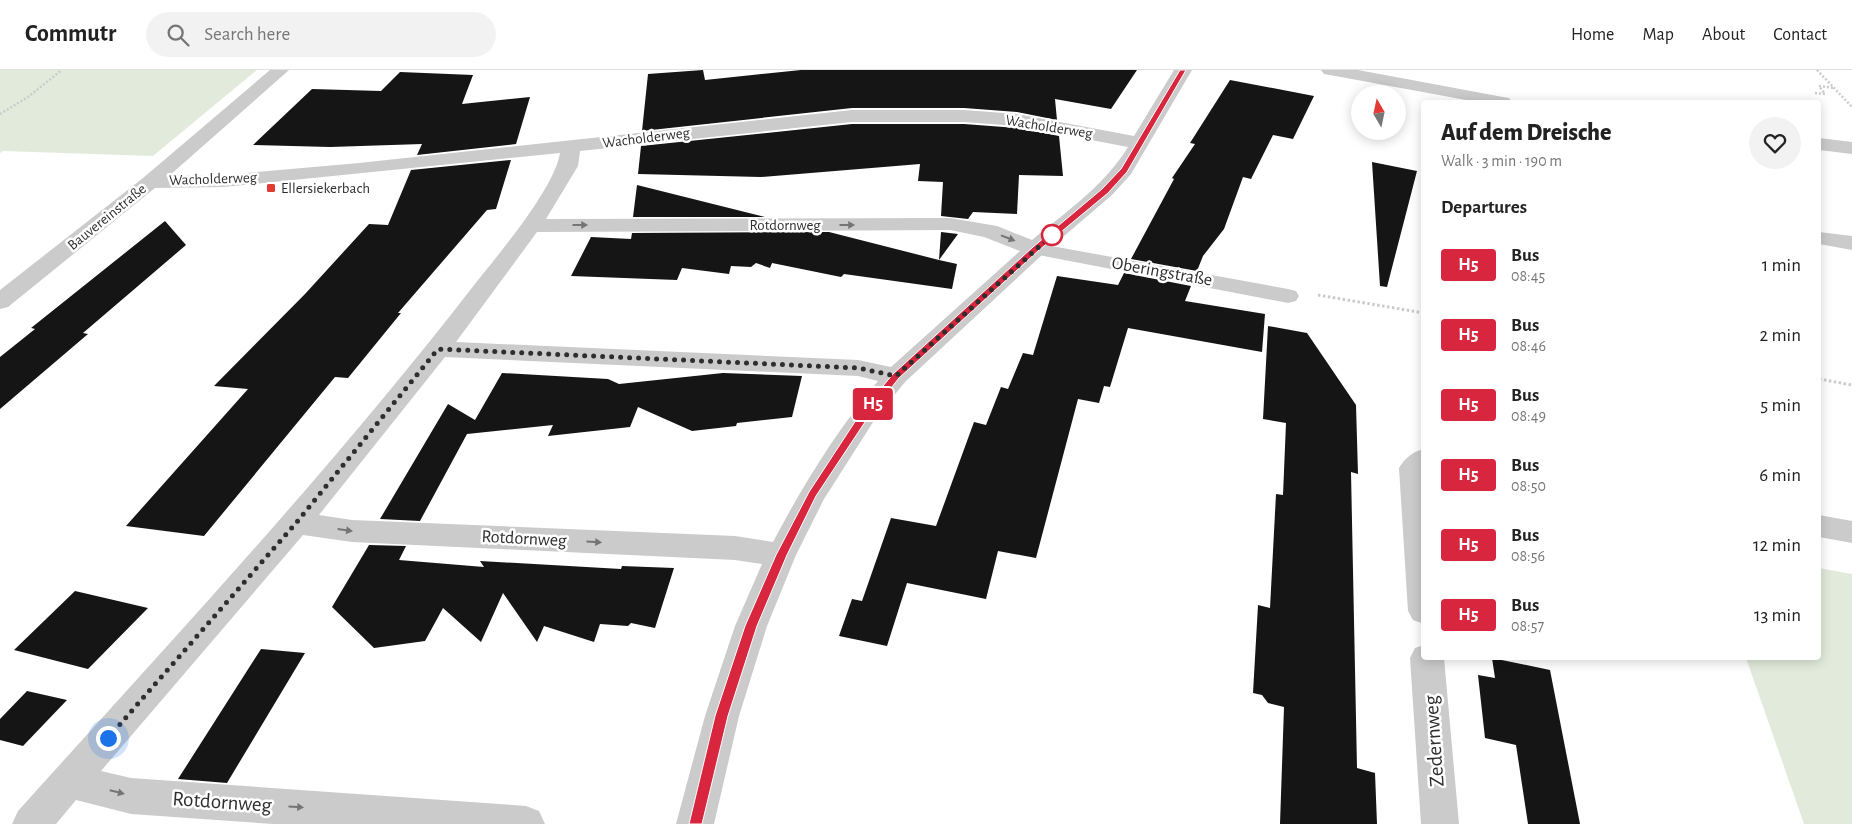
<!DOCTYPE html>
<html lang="en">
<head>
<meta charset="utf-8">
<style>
	body { margin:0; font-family:"Alegreya Sans",sans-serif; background:#f2f2f2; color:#222; height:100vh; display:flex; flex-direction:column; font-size:19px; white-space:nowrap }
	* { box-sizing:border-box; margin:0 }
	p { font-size:16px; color:#767676 }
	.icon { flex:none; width:28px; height:28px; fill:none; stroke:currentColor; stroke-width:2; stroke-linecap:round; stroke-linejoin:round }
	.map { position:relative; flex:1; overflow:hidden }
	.side { position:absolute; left:1421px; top:30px; width:400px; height:560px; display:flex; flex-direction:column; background:#fff; border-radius:5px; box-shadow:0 2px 12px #0003 }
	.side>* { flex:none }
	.badge { padding:0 10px; border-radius:4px; font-size:18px; line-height:32px }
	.needle { width:32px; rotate:351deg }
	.fabs { position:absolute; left:1351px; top:15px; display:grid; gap:10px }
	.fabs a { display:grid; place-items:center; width:55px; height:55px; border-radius:50%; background:#fff; box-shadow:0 2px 12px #0003; font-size:25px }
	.you { position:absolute; width:25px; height:25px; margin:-12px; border:4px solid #fff; border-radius:50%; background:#1a73e8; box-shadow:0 0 0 8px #1a73e833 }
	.map>.badge { position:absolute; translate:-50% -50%; box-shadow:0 0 0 2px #fff }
	h2 { padding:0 20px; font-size:19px; line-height:45px }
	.round { display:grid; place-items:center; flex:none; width:52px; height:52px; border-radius:26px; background:#f2f2f2 }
	.headline { display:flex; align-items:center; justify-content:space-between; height:85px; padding:0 20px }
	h1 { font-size:24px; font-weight:800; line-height:38px }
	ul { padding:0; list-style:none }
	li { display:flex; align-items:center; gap:15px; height:70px; padding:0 20px }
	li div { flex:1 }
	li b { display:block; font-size:19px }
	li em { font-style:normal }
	li .badge { min-width:55px; font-weight:700; text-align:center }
	header { display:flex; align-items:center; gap:30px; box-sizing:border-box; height:70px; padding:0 25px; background:#fff; border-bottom:1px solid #e0e0e0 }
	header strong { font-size:24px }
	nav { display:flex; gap:28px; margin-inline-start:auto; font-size:18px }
	.search { width:350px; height:45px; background:#f2f2f2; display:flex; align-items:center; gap:12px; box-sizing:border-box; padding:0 18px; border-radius:28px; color:#767676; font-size:19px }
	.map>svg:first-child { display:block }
</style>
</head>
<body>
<header>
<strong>Commutr</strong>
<div class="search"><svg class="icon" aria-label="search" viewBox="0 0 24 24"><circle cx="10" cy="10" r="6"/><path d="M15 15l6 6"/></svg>Search here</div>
<nav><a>Home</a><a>Map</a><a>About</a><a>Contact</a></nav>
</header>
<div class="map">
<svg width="1852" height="754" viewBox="0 0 1852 754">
	<rect width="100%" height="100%" fill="#fff"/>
	<!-- green -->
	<path fill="#e2ebdb" d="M 0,0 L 257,0 L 153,86 L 3,81 L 0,83 Z
		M 1819,498 L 1852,504 L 1852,754 L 1804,754 L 1746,588 L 1819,588 Z"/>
	<!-- building -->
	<path fill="#151515" d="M 703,0 L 705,10 L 801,0 L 1137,0 L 1111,39 L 1055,29 L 1057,50 L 1017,42 L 964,38 L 852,38 L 642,61 L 648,4 Z
		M 400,2 L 473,5 L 462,34 L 530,27 L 516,74 L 417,85 L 422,74 L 330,77 L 253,75 L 312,19 L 381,21 Z
		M 1230,10 L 1314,26 L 1293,69 L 1273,65 L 1251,109 L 1243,107 L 1224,159 L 1203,186 L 1197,201 L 1131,189 L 1174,109 L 1172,108 L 1195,74 L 1190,73 Z
		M 852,54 L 964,54 L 1017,58 L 1059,66 L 1063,106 L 1019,105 L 1017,144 L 973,142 L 968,149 L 941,146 L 943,112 L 918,111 L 920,94 L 761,107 L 638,104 L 641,76 Z
		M 511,90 L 496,139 L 487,140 L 398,243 L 401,243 L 348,308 L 335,307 L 204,466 L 126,456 L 248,319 L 214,316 L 305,224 L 369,154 L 388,155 L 411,100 Z
		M 1372,92 L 1417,101 L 1387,217 L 1380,216 Z
		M 637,115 L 765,147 L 633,147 Z
		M 165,151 L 186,175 L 83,263 L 88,264 L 0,339 L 0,287 L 35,259 L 31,258 Z
		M 829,162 L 939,190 L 941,162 L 958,164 L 939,190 L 957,194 L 952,219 L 844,204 L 841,207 L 772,193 L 770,198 L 756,193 L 751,197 L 731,196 L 729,204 L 682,198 L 677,210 L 571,206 L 591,167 L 631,169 L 632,163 Z
		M 1124,203 L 1191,216 L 1185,231 L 1265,244 L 1262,282 L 1128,258 L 1110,317 L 1104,316 L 1099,333 L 1078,329 L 1036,488 L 998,481 L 986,529 L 907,513 L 887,576 L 839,566 L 852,529 L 862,531 L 891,448 L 936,456 L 974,352 L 986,355 L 1001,317 L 1008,319 L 1023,283 L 1033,285 L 1057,206 L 1118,215 Z
		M 1268,256 L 1307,263 L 1356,335 L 1358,404 L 1351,402 L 1357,698 L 1375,703 L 1377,754 L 1280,754 L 1284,637 L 1268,633 L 1262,625 L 1253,623 L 1258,535 L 1270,538 L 1276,424 L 1283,425 L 1286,353 L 1263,349 Z
		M 502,303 L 608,309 L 619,314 L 723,303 L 802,306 L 792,347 L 737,353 L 736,356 L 692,361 L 638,337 L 630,357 L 548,366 L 553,355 L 467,364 L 420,451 L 380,449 L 448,334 L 475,350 Z
		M 369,475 L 406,476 L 399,490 L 484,497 L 480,491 L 621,499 L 622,496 L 674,498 L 655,558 L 631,553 L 628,556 L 600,554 L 594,572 L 544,556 L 537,572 L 503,523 L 481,572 L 443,538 L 425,571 L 374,578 L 332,537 Z
		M 75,521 L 148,538 L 88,599 L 14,580 Z
		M 261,579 L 305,583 L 227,713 L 178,709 Z
		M 1492,588 L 1550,600 L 1580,754 L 1528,754 L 1516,675 L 1485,668 L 1478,605 L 1495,608 Z
		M 27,621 L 67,630 L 23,676 L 0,670 L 0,649 Z"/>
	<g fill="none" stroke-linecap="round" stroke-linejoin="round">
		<!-- path-far1 -->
		<path stroke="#cbcbcb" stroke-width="2.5" stroke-dasharray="2 2" stroke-linecap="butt" d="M 1817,0 L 1852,37
			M 1819,16 L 1835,18
			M 1815,23 L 1825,24 L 1819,16
			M 0,44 L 28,27 L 62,0"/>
		<!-- path -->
		<path stroke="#cbcbcb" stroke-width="3" stroke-dasharray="2.5 2.5" stroke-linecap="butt" d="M 1318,225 L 1424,243
			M 1819,309 L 1852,315"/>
		<!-- service -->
		<path fill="#cbcbcb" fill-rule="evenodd" d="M 1035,173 L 1288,219 L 1296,221 L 1299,226 L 1296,231 L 1288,233 L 1028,183 L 1024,179 L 1028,175 Z"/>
		<!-- minor -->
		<path fill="#cbcbcb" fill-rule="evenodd" d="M 270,0 L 289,0 L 169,106 L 224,105 L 359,93 L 852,40 L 964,40 L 1017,44 L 1134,66 L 1174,0 L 1192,0 L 1131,104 L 1112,125 L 1043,184 L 905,312 L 875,349 L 824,429 L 796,485 L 767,556 L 739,646 L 714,754 L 676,754 L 705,646 L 735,556 L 762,494 L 735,490 L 352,472 L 303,465 L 101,701 L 131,708 L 526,736 L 539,741 L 545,754 L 273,754 L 131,744 L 76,730 L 56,754 L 12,754 L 18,741 C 172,570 330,401 471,219 C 496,187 554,120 560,83 L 224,117 L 155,118 L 8,237 L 0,239 L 0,220 L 143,108 ZM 852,52 L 964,52 L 1017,56 L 1128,77 C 1104,116 1067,141 1032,170 L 997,156 L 950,148 L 546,149 L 578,96 L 580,81 ZM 950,160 L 984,167 L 1020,181 L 891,297 L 858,290 L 456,272 L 537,162 ZM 445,287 L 858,306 L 878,311 C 837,360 803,415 773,472 L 735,466 L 352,450 L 319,445 Z
			M 1321,0 L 1358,0 L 1503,27 L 1509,28 L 1512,32 L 1477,32 L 1330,5 L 1324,4 Z
			M 1819,68 L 1852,72 L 1852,84 L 1819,80 Z
			M 1819,162 L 1852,166 L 1852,180 L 1819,174 Z
			M 1424,379 L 1424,554 L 1413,550 L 1408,541 L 1399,398 C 1405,388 1412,382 1424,379 Z
			M 1819,445 L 1852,451 L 1852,473 L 1819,467 Z
			M 1424,575 L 1424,588 L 1444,588 L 1459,754 L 1421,754 L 1410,588 L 1415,578 Z"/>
	</g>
	<!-- one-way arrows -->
	<defs><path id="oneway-solid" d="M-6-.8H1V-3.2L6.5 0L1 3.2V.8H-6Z" transform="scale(1.25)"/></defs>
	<g fill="#757575">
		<use href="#oneway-solid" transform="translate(580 155)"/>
		<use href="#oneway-solid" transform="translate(847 155)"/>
		<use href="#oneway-solid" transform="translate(1008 168) rotate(21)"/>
		<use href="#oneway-solid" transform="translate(345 460) rotate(8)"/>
		<use href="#oneway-solid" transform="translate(594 472) rotate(3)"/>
		<use href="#oneway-solid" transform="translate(117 722) rotate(14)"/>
		<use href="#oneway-solid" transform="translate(296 737) rotate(4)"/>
	</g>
	<!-- line -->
	<path fill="#d7263d" stroke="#fff" d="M 1180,0 L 1186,0 L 1127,102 L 1108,123 L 1038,181 L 899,308 L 869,346 L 816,426 L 787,485 L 757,556 L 728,646 L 702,754 L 689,754 L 715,646 L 745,556 L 776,485 L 809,422 L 862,341 L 893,304 L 1033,177 L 1102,119 L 1121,99 Z"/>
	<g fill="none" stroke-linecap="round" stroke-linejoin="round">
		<!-- walk -->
		<path stroke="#2e2e2e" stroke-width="5" stroke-dasharray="0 9" d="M 108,668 L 296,453 L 438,279 L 858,298 L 896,306 L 1052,165"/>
	</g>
	<!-- markers -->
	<rect fill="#e23932" stroke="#fff" stroke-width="2" x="266" y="113" width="10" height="10" rx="2.5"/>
	<circle fill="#fff" stroke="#d7263d" stroke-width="2.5" cx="1052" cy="165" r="10"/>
	<g text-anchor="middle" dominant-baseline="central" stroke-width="5" stroke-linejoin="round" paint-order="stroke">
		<!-- far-street labels -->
		<g font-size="15" fill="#2e2e2e" stroke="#fff">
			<text transform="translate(1049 57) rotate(9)">Wacholderweg</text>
			<text transform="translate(646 68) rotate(-7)">Wacholderweg</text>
			<text transform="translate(213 109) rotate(-2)">Wacholderweg</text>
			<text transform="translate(107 147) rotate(-39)">Bauvereinstraße</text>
			<text x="785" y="155">Rotdornweg</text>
		</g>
		<!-- far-poi labels -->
		<g font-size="15" fill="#2e2e2e" stroke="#fff" text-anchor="start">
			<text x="281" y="118">Ellersiekerbach</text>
		</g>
		<!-- street labels -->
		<g font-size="18" fill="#2e2e2e" stroke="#fff">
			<text transform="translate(1162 202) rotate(10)">Oberingstraße</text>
			<text transform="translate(524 469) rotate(3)">Rotdornweg</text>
		</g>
		<!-- near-street labels -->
		<g font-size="21" fill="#2e2e2e" stroke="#fff">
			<text transform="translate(1434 671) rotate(-94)">Zedernweg</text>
			<text transform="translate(222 732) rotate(4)">Rotdornweg</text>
		</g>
	</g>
</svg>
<div class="fabs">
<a><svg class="needle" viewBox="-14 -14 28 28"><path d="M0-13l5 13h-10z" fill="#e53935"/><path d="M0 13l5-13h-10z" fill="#767676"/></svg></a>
</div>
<div class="you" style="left:108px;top:668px"></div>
<b class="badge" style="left:873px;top:334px;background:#d7263d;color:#fff">H5</b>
<section class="side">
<div class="headline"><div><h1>Auf dem Dreische</h1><p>Walk · 3 min · 190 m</p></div><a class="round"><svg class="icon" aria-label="heart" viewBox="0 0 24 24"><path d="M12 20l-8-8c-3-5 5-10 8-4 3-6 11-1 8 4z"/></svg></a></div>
<h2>Departures</h2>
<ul>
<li><span class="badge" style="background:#d7263d;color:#fff">H5</span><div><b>Bus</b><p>08:45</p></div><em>1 min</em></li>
<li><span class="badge" style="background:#d7263d;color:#fff">H5</span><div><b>Bus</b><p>08:46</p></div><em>2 min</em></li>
<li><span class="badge" style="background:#d7263d;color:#fff">H5</span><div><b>Bus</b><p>08:49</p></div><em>5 min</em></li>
<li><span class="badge" style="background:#d7263d;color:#fff">H5</span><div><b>Bus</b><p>08:50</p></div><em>6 min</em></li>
<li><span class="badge" style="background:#d7263d;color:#fff">H5</span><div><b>Bus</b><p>08:56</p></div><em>12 min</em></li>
<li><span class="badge" style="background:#d7263d;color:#fff">H5</span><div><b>Bus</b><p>08:57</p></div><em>13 min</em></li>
</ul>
</section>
</div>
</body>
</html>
